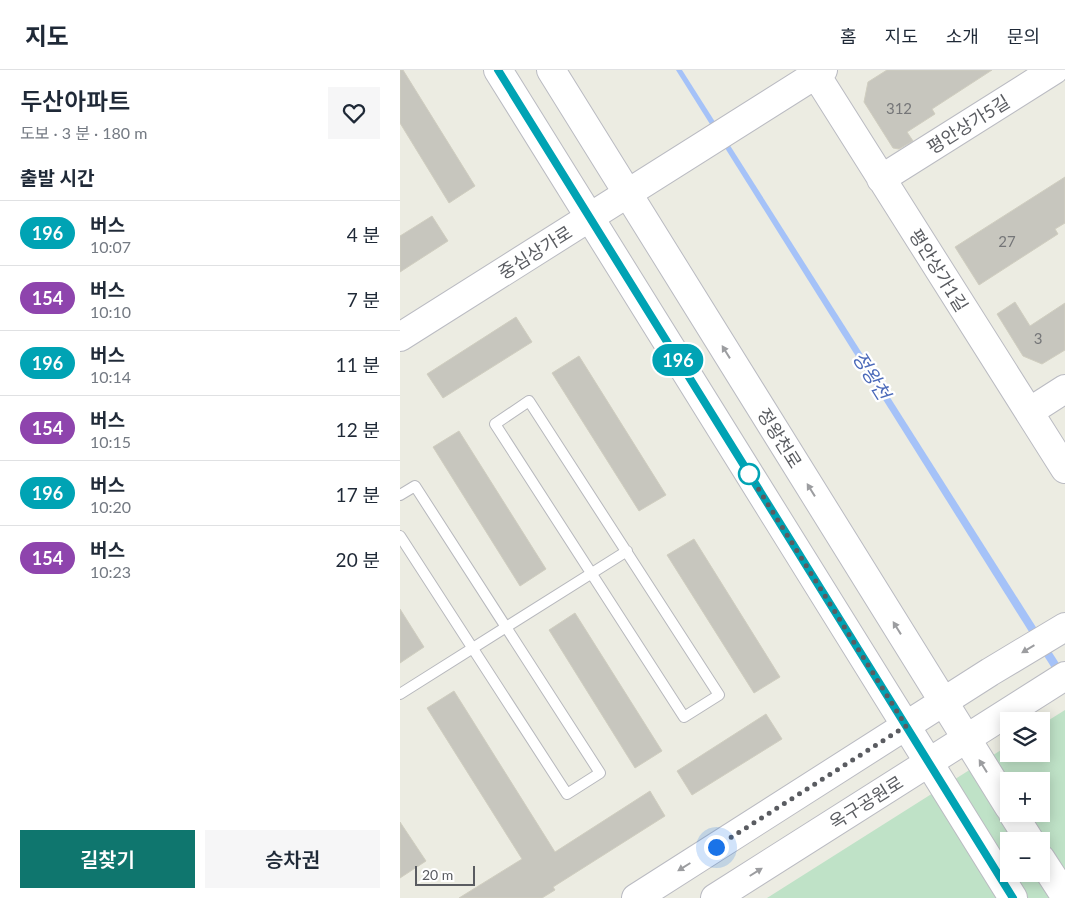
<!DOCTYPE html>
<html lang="ko">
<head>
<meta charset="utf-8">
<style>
	body { margin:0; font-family:Lato,"Noto Sans KR",sans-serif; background:#f6f6f7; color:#1f2937; height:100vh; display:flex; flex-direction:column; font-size:19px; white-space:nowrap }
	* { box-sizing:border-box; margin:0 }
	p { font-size:16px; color:#747a83 }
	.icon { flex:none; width:28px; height:28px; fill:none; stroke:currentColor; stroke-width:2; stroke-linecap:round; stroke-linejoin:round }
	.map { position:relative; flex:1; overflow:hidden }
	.drawer { display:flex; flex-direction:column; background:#fff; width:400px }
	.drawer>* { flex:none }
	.badge { padding:0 10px; border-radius:16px; font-size:18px; line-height:32px }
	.buttons { position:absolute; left:600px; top:642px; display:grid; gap:10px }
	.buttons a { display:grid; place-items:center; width:50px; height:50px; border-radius:0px; background:#fff; box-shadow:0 2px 12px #0003; font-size:25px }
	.scale { position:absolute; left:15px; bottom:12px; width:60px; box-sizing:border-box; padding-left:5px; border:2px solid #5a5c61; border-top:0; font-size:14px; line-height:18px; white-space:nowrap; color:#5a5c61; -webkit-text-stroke:4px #fff; paint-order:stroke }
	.you { position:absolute; width:25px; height:25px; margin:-12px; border:4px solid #fff; border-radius:50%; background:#1a73e8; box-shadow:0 0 0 8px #1a73e833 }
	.map>.badge { position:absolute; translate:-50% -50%; box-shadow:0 0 0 2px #fff }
	h2 { padding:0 20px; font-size:19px; line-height:45px }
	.round { display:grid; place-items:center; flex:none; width:52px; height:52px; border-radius:0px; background:#f6f6f7 }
	.summary { display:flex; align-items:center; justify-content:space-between; height:85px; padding:0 20px }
	h1 { font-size:24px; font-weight:600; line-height:38px }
	.button { display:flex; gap:10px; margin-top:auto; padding:10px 20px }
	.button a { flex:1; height:58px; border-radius:0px; background:#0f766e; color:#fff; font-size:20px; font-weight:600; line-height:58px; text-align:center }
	.button a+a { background:#f6f6f7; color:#1f2937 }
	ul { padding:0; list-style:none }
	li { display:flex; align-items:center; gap:15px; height:65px; padding:0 20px; border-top:1px solid #e0e1e3 }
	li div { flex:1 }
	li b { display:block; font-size:19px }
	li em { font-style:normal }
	li .badge { min-width:55px; font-weight:700; text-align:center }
	header { display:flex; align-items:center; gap:30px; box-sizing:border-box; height:70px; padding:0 25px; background:#fff; border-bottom:1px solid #e0e1e3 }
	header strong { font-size:24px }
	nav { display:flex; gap:28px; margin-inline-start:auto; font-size:18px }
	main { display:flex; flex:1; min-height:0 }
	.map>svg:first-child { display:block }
</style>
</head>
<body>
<header>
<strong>지도</strong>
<nav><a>홈</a><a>지도</a><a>소개</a><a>문의</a></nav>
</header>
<main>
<section class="drawer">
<div class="summary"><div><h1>두산아파트</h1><p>도보 · 3 분 · 180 m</p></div><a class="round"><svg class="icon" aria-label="heart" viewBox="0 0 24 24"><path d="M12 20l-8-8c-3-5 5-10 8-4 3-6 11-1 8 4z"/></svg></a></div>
<h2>출발 시간</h2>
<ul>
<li><span class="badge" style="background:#00a3b4;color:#fff">196</span><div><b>버스</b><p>10:07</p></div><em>4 분</em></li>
<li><span class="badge" style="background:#8e44ad;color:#fff">154</span><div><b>버스</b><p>10:10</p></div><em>7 분</em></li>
<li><span class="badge" style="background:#00a3b4;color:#fff">196</span><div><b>버스</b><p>10:14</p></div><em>11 분</em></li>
<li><span class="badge" style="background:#8e44ad;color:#fff">154</span><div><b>버스</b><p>10:15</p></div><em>12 분</em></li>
<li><span class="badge" style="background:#00a3b4;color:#fff">196</span><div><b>버스</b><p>10:20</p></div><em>17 분</em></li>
<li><span class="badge" style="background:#8e44ad;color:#fff">154</span><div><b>버스</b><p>10:23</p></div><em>20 분</em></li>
</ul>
<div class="button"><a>길찾기</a><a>승차권</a></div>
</section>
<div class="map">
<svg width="665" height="828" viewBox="0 0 665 828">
	<rect width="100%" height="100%" fill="#ecece2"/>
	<!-- green -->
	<path fill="#bfe2c7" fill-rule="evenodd" d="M 665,640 L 665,828 L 367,828 L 609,675 L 609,684 L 641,684 L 641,655 ZM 609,711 L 641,711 L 641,744 L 609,744 ZM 609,771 L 641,771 L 641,804 L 609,804 Z"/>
	<!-- water -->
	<path fill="#a5c2f8" d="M 276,0 L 282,0 L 665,603 L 665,619 Z"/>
	<!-- building -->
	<path fill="#c7c6be" stroke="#d0cec0" d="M 0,0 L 3,0 L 75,116 L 49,133 L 0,53 Z
		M 487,0 L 592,0 L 532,39 L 535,44 L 507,62 L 513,71 L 499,79 L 493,78 L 464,32 L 468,12 Z
		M 665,107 L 665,153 L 655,159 L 658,164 L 579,215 L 555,177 Z
		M 32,146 L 48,171 L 0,202 L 0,166 Z
		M 615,232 L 630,256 L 665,233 L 665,280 L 642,294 L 623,286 L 597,244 Z
		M 116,247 L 132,272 L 43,328 L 27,304 Z
		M 179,286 L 266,425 L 239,441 L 152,303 Z
		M 59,361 L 146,499 L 120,516 L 33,377 Z
		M 294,469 L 380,607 L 354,623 L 267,485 Z
		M 0,539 L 24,577 L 0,593 Z
		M 175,543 L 262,681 L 235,698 L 149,560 Z
		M 54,621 L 155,782 L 250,721 L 265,746 L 153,817 L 155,820 L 142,828 L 59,828 L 122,789 L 27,638 Z
		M 366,644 L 382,669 L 292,725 L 277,701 Z
		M 0,752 L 26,791 L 0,808 Z"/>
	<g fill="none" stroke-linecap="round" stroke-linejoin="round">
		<!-- lane casing -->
		<g stroke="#b7b8bd" stroke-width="12">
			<path id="lane" d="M 129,331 L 319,625 L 284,647 L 95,354 Z
				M 0,425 L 15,416 L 200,703 L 167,724 L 0,466
				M 0,624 L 227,481"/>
		</g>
		<!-- secondary casing -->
		<g stroke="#babbc2" stroke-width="30">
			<path id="secondary" d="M 98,0 L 613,828
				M 151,0 L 609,737
				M 413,0 L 665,399
				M 481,109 L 654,0
				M 0,267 L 423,0
				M 629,342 L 665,319
				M 613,744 L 630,771
				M 641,789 L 665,826
				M 236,828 L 590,602 L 665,557
				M 315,828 L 665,606"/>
		</g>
		<!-- lane -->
		<use href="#lane" stroke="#fff" stroke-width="10"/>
		<!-- secondary -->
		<use href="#secondary" stroke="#fff" stroke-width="28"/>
	</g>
	<!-- one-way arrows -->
	<defs><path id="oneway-solid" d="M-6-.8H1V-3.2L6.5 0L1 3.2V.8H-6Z" transform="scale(1.25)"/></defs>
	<g fill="#9c9da0">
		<use href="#oneway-solid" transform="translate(326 282) rotate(-122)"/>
		<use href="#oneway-solid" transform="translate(411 420) rotate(-122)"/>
		<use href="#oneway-solid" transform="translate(497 558) rotate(-122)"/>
		<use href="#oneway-solid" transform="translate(628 579) rotate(149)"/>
		<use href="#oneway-solid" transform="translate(583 696) rotate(-122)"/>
		<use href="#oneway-solid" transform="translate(284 797) rotate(148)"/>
		<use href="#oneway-solid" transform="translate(356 802) rotate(-32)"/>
	</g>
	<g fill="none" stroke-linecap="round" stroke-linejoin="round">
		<!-- line casing -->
		<g stroke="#fff" stroke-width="11">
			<path id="line" d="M 98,0 L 613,828"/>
		</g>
		<!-- line -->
		<use href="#line" stroke="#00a3b4" stroke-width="8"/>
		<!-- walk -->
		<path stroke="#5a5c61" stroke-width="5" stroke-dasharray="0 9" d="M 316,777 L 506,656 L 346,399 L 349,404"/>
	</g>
	<!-- markers -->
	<circle fill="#fff" stroke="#00a3b4" stroke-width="2.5" cx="349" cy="404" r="10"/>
	<g text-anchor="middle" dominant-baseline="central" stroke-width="4.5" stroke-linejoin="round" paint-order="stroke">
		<!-- number labels -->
		<g font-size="15" fill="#757678">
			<text x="499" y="38">312</text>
			<text x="607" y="171">27</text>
			<text x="638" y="268">3</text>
		</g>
		<!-- street labels -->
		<g font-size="18" fill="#5a5c61" stroke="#fff">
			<text transform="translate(568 54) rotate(-32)">평안상가5길</text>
			<text transform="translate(135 182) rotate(-32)">중심상가로</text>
			<text transform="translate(539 200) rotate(58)">평안상가1길</text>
			<text transform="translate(380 368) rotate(58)">정왕천로</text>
			<text transform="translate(466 732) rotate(-32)">옥구공원로</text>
		</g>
		<!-- water labels -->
		<g font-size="19" font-style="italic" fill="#4a69b9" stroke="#fff">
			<text transform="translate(472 305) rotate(58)">정왕천</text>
		</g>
	</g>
</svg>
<div class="buttons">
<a><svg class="icon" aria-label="layers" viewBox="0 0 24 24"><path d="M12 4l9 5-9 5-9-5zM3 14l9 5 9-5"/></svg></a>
<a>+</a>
<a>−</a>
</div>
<div class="scale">20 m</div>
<div class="you" style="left:316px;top:777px"></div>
<b class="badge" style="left:278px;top:290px;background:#00a3b4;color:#fff">196</b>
</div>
</main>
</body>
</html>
